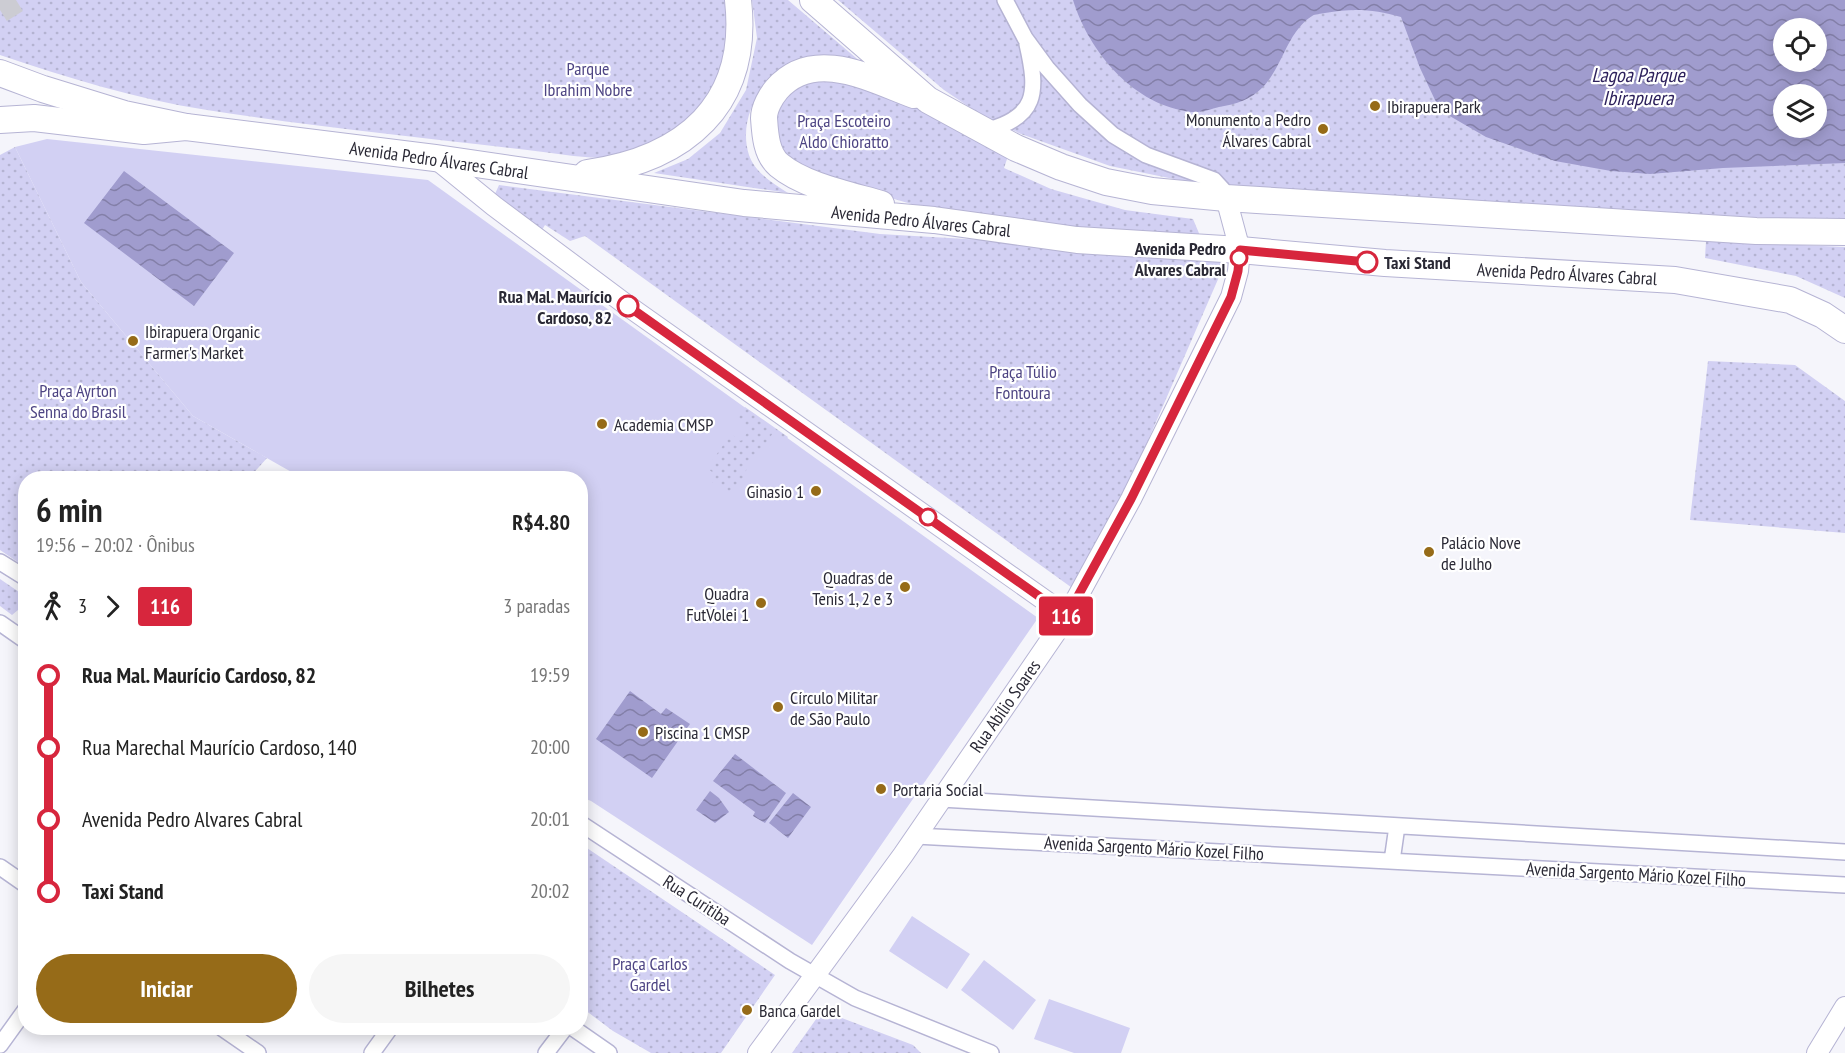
<!DOCTYPE html>
<html lang="pt">
<head>
<meta charset="utf-8">
<style>
	body { margin:0; font-family:"PT Sans Narrow",sans-serif; background:#f6f6f6; color:#222; height:100vh; display:flex; flex-direction:column; font-size:22px; white-space:nowrap }
	* { box-sizing:border-box; margin:0 }
	p { font-size:20px; color:#767676 }
	.icon { flex:none; width:33px; height:33px; fill:none; stroke:currentColor; stroke-width:2; stroke-linecap:round; stroke-linejoin:round }
	.map { position:relative; flex:1; overflow:hidden }
	.details { position:absolute; left:18px; top:471px; width:570px; height:564px; display:flex; flex-direction:column; background:#fff; border-radius:24px; box-shadow:0 3px 15px #0003 }
	.details>* { flex:none }
	.badge { padding:0 12px; border-radius:4px; font-size:21px; line-height:39px }
	.fabs { position:absolute; left:1773px; top:18px; display:grid; gap:12px }
	.fabs a { display:grid; place-items:center; width:54px; height:54px; border-radius:50%; background:#fff; box-shadow:0 3px 15px #0003; font-size:30px }
	.map>.badge { position:absolute; translate:-50% -50%; box-shadow:0 0 0 3px #fff }
	.legs { display:flex; align-items:center; gap:9px; height:66px; padding:0 18px; font-size:20px }
	.legs p { margin-inline-start:auto }
	.overview { display:flex; align-items:center; justify-content:space-between; height:102px; padding:0 18px }
	h1 { font-size:33px; font-weight:700; line-height:45px }
	.button { display:flex; gap:12px; margin-top:auto; padding:12px 18px }
	.button a { flex:1; height:69px; border-radius:36px; background:#966b18; color:#fff; font-size:24px; font-weight:700; line-height:69px; text-align:center }
	.button a+a { background:#f6f6f6; color:#222 }
	ul { padding:0 18px; list-style:none }
	li { display:flex; align-items:center; gap:21px; height:72px; font-size:22px }
	li i { display:grid; place-items:center; width:9px; height:100%; margin:0 8px; background:currentColor }
	li i::after { content:''; width:15px; height:15px; margin:-8px; border:4px solid; border-radius:50%; background:#fff }
	li p { margin-inline-start:auto }
	li:first-child i { background:linear-gradient(#0000 50%,currentColor 0) }
	li:last-child i { background:linear-gradient(currentColor 50%,#0000 0) }
	.map>svg:first-child { display:block }
</style>
</head>
<body>
<div class="map">
<svg width="1845" height="1053" viewBox="0 0 1845 1053">
	<defs>
		<pattern id="park-dots" width="8" height="8" patternUnits="userSpaceOnUse" patternTransform="scale(1.5)"><rect width="8" height="8" fill="#d2d0f3"/><path d="M2 2h.1M6 6h.1" fill="none" stroke="#b4b3d1" stroke-width="1.8" stroke-linecap="round"/></pattern>
		<pattern id="water-waves" width="16" height="10" patternUnits="userSpaceOnUse" patternTransform="scale(1.5)"><rect width="16" height="10" fill="#a09cce"/><path d="M0 5q4-4 8 0t8 0" fill="none" stroke="#837fa8"/></pattern>
	</defs>
	<rect width="100%" height="100%" fill="#f5f5fb"/>
	<!-- grass -->
	<path fill="#d2d0f3" d="M 47,139 L 428,180 L 1038,618 L 812,945 L 591,801 L 581,797 L 580,478 L 302,478 L 193,416 L 81,282 L 15,147 Z
		M 912,916 L 970,954 L 947,989 L 889,951 Z
		M 984,960 L 1036,1000 L 1013,1030 L 961,990 Z
		M 1049,999 L 1130,1028 L 1121,1053 L 1074,1053 L 1034,1039 Z"/>
	<!-- park -->
	<path fill="url(#park-dots)" fill-rule="evenodd" d="M 0,0 L 728,0 C 735,82 689,145 607,157 C 589,159 569,155 551,153 C 437,139 321,128 207,110 C 136,99 68,78 0,55 Z
		M 752,0 L 788,0 L 862,63 C 844,59 824,52 807,57 C 767,68 736,114 749,155 C 755,173 773,183 788,193 L 654,173 L 688,159 L 720,133 L 746,90 L 757,38 Z
		M 838,0 L 1845,0 L 1845,222 L 1218,188 L 1110,166 L 1021,134 L 984,117 L 944,90 ZM 1784,28 L 1816,28 L 1816,62 L 1784,62 ZM 1784,94 L 1816,94 L 1816,128 L 1784,128 Z
		M 821,72 L 928,107 L 1010,150 L 1004,168 L 1051,189 L 1125,210 L 1193,219 L 1201,238 L 1081,232 L 942,213 L 826,179 L 783,158 L 774,140 L 775,105 L 782,92 Z
		M 15,147 L 81,282 L 193,416 L 267,458 L 249,478 L 26,478 L 25,567 L 0,550 L 0,155 Z
		M 499,185 L 880,234 L 1229,254 L 1126,491 L 1075,590 L 585,236 L 570,241 L 545,225 L 542,230 L 495,194 Z
		M 1706,241 L 1845,247 L 1845,298 L 1796,276 L 1705,258 Z
		M 1708,361 L 1795,365 L 1845,401 L 1845,533 L 1690,520 Z
		M 745,407 L 788,437 L 785,441 L 773,433 L 745,472 L 747,474 L 729,495 L 712,482 L 716,475 L 707,468 L 731,434 L 741,441 L 750,429 L 737,420 Z
		M 0,579 L 25,596 L 25,614 L 18,610 L 12,615 L 0,606 Z
		M 581,844 L 775,975 L 721,1053 L 651,1053 L 613,1031 L 581,1007 Z
		M 826,1012 L 913,1045 L 921,1053 L 792,1053 L 819,1015 Z"/>
	<!-- water -->
	<path fill="url(#water-waves)" fill-rule="evenodd" d="M 1073,0 L 1845,0 L 1845,163 L 1723,168 L 1650,174 L 1611,171 L 1555,161 L 1486,137 L 1448,115 L 1435,100 L 1420,68 L 1401,17 C 1374,9 1353,8 1325,13 C 1321,14 1315,14 1312,16 C 1287,32 1283,66 1263,87 C 1250,100 1237,104 1219,107 C 1211,109 1201,113 1192,112 C 1134,106 1089,52 1073,0 ZM 1816,28 L 1816,62 L 1784,62 L 1784,28 ZM 1816,94 L 1816,128 L 1784,128 L 1784,94 Z
		M 124,171 L 234,253 L 194,306 L 84,223 Z
		M 630,691 L 661,714 L 666,708 L 690,724 L 652,778 L 596,739 Z
		M 735,754 L 786,793 L 765,823 L 753,816 L 755,812 L 713,781 Z
		M 710,791 L 719,798 L 729,812 L 715,823 L 696,810 Z
		M 793,793 L 811,807 L 788,838 L 769,823 Z"/>
	<g fill="none" stroke-linecap="round" stroke-linejoin="round">
		<!-- trunk-tunnel -->
		<path stroke="#ccccd3" stroke-width="26" stroke-dasharray="26 13" stroke-linecap="butt" d="M 0,10 L 16,0"/>
		<!-- minor casing -->
		<g stroke="#b6b4d4" stroke-width="18">
			<path id="minor" d="M 1005,0 L 1025,38 L 1047,68 L 1080,105 L 1113,135 L 1146,155 L 1214,180 L 1224,191 L 1226,198
				M 984,131 C 1038,118 1038,92 1027,44
				M 0,562 L 26,578
				M 0,623 L 26,641
				M 941,799 L 1845,852
				M 580,823 L 790,961 L 855,998 L 991,1053
				M 916,836 L 1845,885
				M 1392,861 L 1397,826
				M 0,867 L 26,885
				M 222,1028 L 258,1053
				M 573,1028 L 609,1053
				M 0,1045 L 26,1009
				M 372,1053 L 390,1028
				M 546,1053 L 565,1028"/>
		</g>
		<!-- tertiary casing -->
		<g stroke="#b6b4d4" stroke-width="22">
			<path id="tertiary" d="M 435,158 L 494,206 L 628,306 L 1067,616
				M 758,1053 L 903,855 L 1067,616 L 1131,499 L 1231,297 L 1238,271 L 1240,250 L 1226,198
				M 1817,1053 L 1845,1007"/>
		</g>
		<!-- primary casing -->
		<g stroke="#b6b4d4" stroke-width="28">
			<path id="primary" d="M 813,0 L 928,100 L 1016,148 L 1061,167 L 1106,182 L 1152,191 L 1226,198 L 1756,231 L 1845,232
				M 0,73 L 43,89 L 124,114 L 186,127 L 435,158 L 744,203 L 934,220 L 1077,240 L 1240,250 L 1385,263 L 1675,280 L 1790,300 L 1823,315 L 1845,330
				M 587,173 C 685,159 750,105 738,0
				M 881,204 C 850,195 804,186 779,165 C 766,154 765,133 764,118 C 764,108 771,96 777,89 C 814,47 871,79 914,95"/>
		</g>
		<!-- trunk casing -->
		<g stroke="#b6b4d4" stroke-width="28">
			<path id="trunk" d="M 0,120 L 34,118 L 144,131 L 186,127"/>
		</g>
		<!-- minor -->
		<use href="#minor" stroke="#fff" stroke-width="15"/>
		<!-- tertiary -->
		<use href="#tertiary" stroke="#fff" stroke-width="20"/>
		<!-- primary -->
		<use href="#primary" stroke="#fff" stroke-width="26"/>
		<!-- trunk -->
		<use href="#trunk" stroke="#fff" stroke-width="26"/>
	</g>
	<g fill="none" stroke-linecap="round" stroke-linejoin="round">
		<!-- line-1 casing -->
		<g stroke="#fff" stroke-width="14">
			<path id="line-1" d="M 628,306 L 1067,616 L 1131,499 L 1231,297 L 1238,271 L 1240,250 L 1367,262"/>
		</g>
		<!-- line-1 -->
		<use href="#line-1" stroke="#d7263d" stroke-width="9"/>
	</g>
	<!-- markers -->
	<g fill="#966b18" stroke="#fff" stroke-width="2">
		<circle cx="1375" cy="106" r="6"/>
		<circle cx="1323" cy="129" r="6"/>
		<circle cx="133" cy="341" r="6"/>
		<circle cx="602" cy="424" r="6"/>
		<circle cx="816" cy="491" r="6"/>
		<circle cx="1429" cy="552" r="6"/>
		<circle cx="905" cy="587" r="6"/>
		<circle cx="761" cy="603" r="6"/>
		<circle cx="778" cy="707" r="6"/>
		<circle cx="643" cy="732" r="6"/>
		<circle cx="881" cy="789" r="6"/>
		<circle cx="747" cy="1010" r="6"/>
	</g>
	<g fill="#fff" stroke="#d7263d" stroke-width="3">
		<circle cx="1239" cy="258" r="8"/>
		<circle cx="1367" cy="262" r="10"/>
		<circle cx="628" cy="306" r="10"/>
		<circle cx="928" cy="517" r="8"/>
	</g>
	<g text-anchor="middle" dominant-baseline="central" stroke-width="4.5" stroke-linejoin="round" paint-order="stroke">
		<!-- park labels -->
		<g font-size="18" fill="#4d4483" stroke="#fff">
			<text x="588" y="68">Parque<tspan x="588" dy="21">Ibrahim Nobre</tspan></text>
			<text x="844" y="120">Praça Escoteiro<tspan x="844" dy="21">Aldo Chioratto</tspan></text>
			<text x="1023" y="371">Praça Túlio<tspan x="1023" dy="21">Fontoura</tspan></text>
			<text x="78" y="390">Praça Ayrton<tspan x="78" dy="21">Senna do Brasil</tspan></text>
			<text x="650" y="963">Praça Carlos<tspan x="650" dy="21">Gardel</tspan></text>
		</g>
		<!-- poi labels -->
		<g font-size="18" fill="#2a2935" stroke="#fff" text-anchor="start">
			<text x="1387" y="106">Ibirapuera Park</text>
			<text x="1311" y="119" text-anchor="end">Monumento a Pedro<tspan x="1311" dy="21">Álvares Cabral</tspan></text>
			<text x="145" y="331">Ibirapuera Organic<tspan x="145" dy="21">Farmer's Market</tspan></text>
			<text x="614" y="424">Academia CMSP</text>
			<text x="804" y="491" text-anchor="end">Ginasio 1</text>
			<text x="1441" y="542">Palácio Nove<tspan x="1441" dy="21">de Julho</tspan></text>
			<text x="893" y="577" text-anchor="end">Quadras de<tspan x="893" dy="21">Tenis 1, 2 e 3</tspan></text>
			<text x="749" y="593" text-anchor="end">Quadra<tspan x="749" dy="21">FutVolei 1</tspan></text>
			<text x="790" y="697">Círculo Militar<tspan x="790" dy="21">de São Paulo</tspan></text>
			<text x="655" y="732">Piscina 1 CMSP</text>
			<text x="893" y="789">Portaria Social</text>
			<text x="759" y="1010">Banca Gardel</text>
		</g>
		<!-- street labels -->
		<g font-size="18" fill="#2a2935" stroke="#fff">
			<text transform="translate(439 160) rotate(8)">Avenida Pedro Álvares Cabral</text>
			<text transform="translate(921 221) rotate(6)">Avenida Pedro Álvares Cabral</text>
			<text transform="translate(1567 274) rotate(3)">Avenida Pedro Álvares Cabral</text>
			<text transform="translate(1005 706) rotate(-55)">Rua Abílio Soares</text>
			<text transform="translate(1154 848) rotate(3)">Avenida Sargento Mário Kozel Filho</text>
			<text transform="translate(1636 874) rotate(3)">Avenida Sargento Mário Kozel Filho</text>
			<text transform="translate(697 900) rotate(33)">Rua Curitiba</text>
		</g>
		<!-- stop labels -->
		<g font-size="18" font-weight="bold" fill="#2a2935" stroke="#fff" text-anchor="end">
			<text x="1226" y="248">Avenida Pedro<tspan x="1226" dy="21">Alvares Cabral</tspan></text>
			<text x="1384" y="262" text-anchor="start">Taxi Stand</text>
			<text x="612" y="296">Rua Mal. Maurício<tspan x="612" dy="21">Cardoso, 82</tspan></text>
		</g>
		<!-- water labels -->
		<g font-size="20" font-style="italic" fill="#2d215c" stroke="#fff">
			<text x="1638" y="75">Lagoa Parque<tspan x="1638" dy="23">Ibirapuera</tspan></text>
		</g>
	</g>
</svg>
<div class="fabs">
<a><svg class="icon" aria-label="locate" viewBox="0 0 24 24"><circle cx="12" cy="12" r="6"/><path d="M12 2v4M12 18v4M2 12h4M18 12h4"/></svg></a>
<a><svg class="icon" aria-label="layers" viewBox="0 0 24 24"><path d="M12 4l9 5-9 5-9-5zM3 14l9 5 9-5"/></svg></a>
</div>
<b class="badge" style="left:1066px;top:616px;background:#d7263d;color:#fff">116</b>
<section class="details">
<div class="overview"><div><h1>6 min</h1><p>19:56 – 20:02 · Ônibus</p></div><b>R$4.80</b></div>
<div class="legs"><svg class="icon" aria-label="walk" viewBox="0 0 24 24"><circle cx="13" cy="4" r="2"/><path d="M13 8l-2 6 4 7M11 14l-3 7M7 12l3-4h3l4 4"/></svg>3<svg class="icon" aria-label="forward" viewBox="0 0 24 24"><path d="M9 5l7 7-7 7"/></svg><b class="badge" style="background:#d7263d;color:#fff">116</b><p>3 paradas</p></div>
<ul>
<li><i style="color:#d7263d"></i><b>Rua Mal. Maurício Cardoso, 82</b><p>19:59</p></li>
<li><i style="color:#d7263d"></i><span>Rua Marechal Maurício Cardoso, 140</span><p>20:00</p></li>
<li><i style="color:#d7263d"></i><span>Avenida Pedro Alvares Cabral</span><p>20:01</p></li>
<li><i style="color:#d7263d"></i><b>Taxi Stand</b><p>20:02</p></li>
</ul>
<div class="button"><a>Iniciar</a><a>Bilhetes</a></div>
</section>
</div>
</body>
</html>
